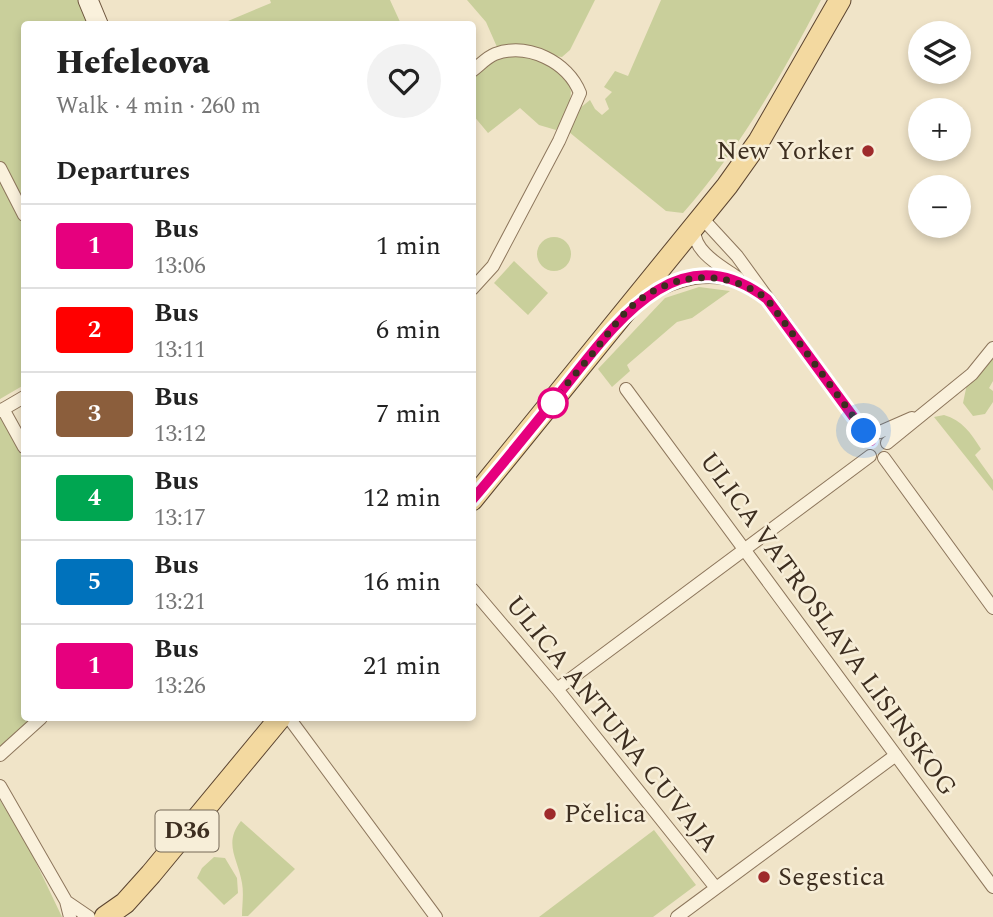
<!DOCTYPE html>
<html lang="en">
<head>
<meta charset="utf-8">
<style>
	body { margin:0; font-family:Spectral,serif; background:#f2f2f2; color:#222; height:100vh; display:flex; flex-direction:column; font-size:26px; white-space:nowrap }
	* { box-sizing:border-box; margin:0 }
	p { font-size:23px; color:#767676 }
	.icon { flex:none; width:38px; height:38px; fill:none; stroke:currentColor; stroke-width:2; stroke-linecap:round; stroke-linejoin:round }
	.map { position:relative; flex:1; overflow:hidden }
	.sheet { position:absolute; left:21px; top:21px; width:455px; height:700px; display:flex; flex-direction:column; background:#fff; border-radius:7px; box-shadow:0 4px 10px #0003 }
	.sheet>* { flex:none }
	.badge { padding:0 14px; border-radius:5px; font-size:24px; line-height:46px }
	.controls { position:absolute; left:908px; top:21px; display:grid; gap:14px }
	.controls a { display:grid; place-items:center; width:63px; height:63px; border-radius:50%; background:#fff; box-shadow:0 4px 10px #0003; font-size:35px }
	.you { position:absolute; width:35px; height:35px; margin:-18px; border:5px solid #fff; border-radius:50%; background:#1a73e8; box-shadow:0 0 0 10px #1a73e833 }
	.map>.badge { position:absolute; translate:-50% -50%; box-shadow:0 0 0 4px #fff }
	h2 { padding:0 35px; font-size:26px; line-height:63px }
	.round { display:grid; place-items:center; flex:none; width:74px; height:74px; border-radius:37px; background:#f2f2f2 }
	.head { display:flex; align-items:center; justify-content:space-between; height:119px; padding:0 35px }
	h1 { font-size:33px; font-weight:800; line-height:52px }
	ul { padding:0; list-style:none }
	li { display:flex; align-items:center; gap:21px; height:84px; padding:0 35px; border-top:2px solid #e0e0e0 }
	li div { flex:1 }
	li b { display:block; font-size:26px }
	li em { font-style:normal }
	li .badge { min-width:77px; font-weight:700; text-align:center }
	.map>svg:first-child { display:block }
</style>
</head>
<body>
<div class="map">
<svg width="993" height="917" viewBox="0 0 993 917">
	<rect width="100%" height="100%" fill="#f0e4c8"/>
	<!-- green -->
	<path fill="#c9cf9b" d="M 0,0 L 82,0 L 92,24 L 24,24 L 24,385 L 0,399 Z
		M 270,0 L 390,0 L 401,24 L 228,24 L 228,21 L 271,3 Z
		M 467,0 L 595,0 L 570,50 L 562,57 L 497,47 L 486,22 Z
		M 661,0 L 821,0 C 783,74 738,151 683,213 L 666,211 L 569,132 L 580,108 L 590,100 L 595,109 L 602,115 L 609,109 L 605,99 L 612,92 L 604,87 L 615,71 L 628,76 Z
		M 529,56 C 576,70 581,91 556,130 L 539,125 L 520,108 L 488,133 L 473,115 L 472,75 L 499,57 Z
		M537 254a17 17 0 1 1 34 0a17 17 0 1 1-34 0Z
		M 514,261 L 548,293 L 528,315 L 494,283 Z
		M 699,287 L 730,291 L 692,318 L 677,322 L 627,365 L 630,371 L 612,387 L 598,369 L 665,298 Z
		M 993,356 L 993,381 L 989,388 L 993,391 L 993,402 L 985,414 L 973,416 L 963,403 L 967,384 Z
		M 944,415 C 962,420 971,433 981,449 L 975,455 L 993,480 L 993,491 L 934,417 Z
		M 0,417 L 19,448 L 24,465 L 24,718 L 35,718 L 0,748 Z
		M 0,800 L 31,852 L 62,917 L 0,917 Z
		M 241,821 L 295,869 L 248,916 L 242,916 C 242,905 244,894 242,883 C 238,858 223,844 241,821 Z
		M 654,830 L 696,885 L 653,917 L 539,917 Z
		M 214,857 L 225,858 L 237,878 L 238,893 L 224,905 L 197,878 L 202,868 Z"/>
	<g fill="none" stroke-linecap="round" stroke-linejoin="round">
		<!-- minor casing -->
		<g stroke="#8d765c" stroke-width="14">
			<path id="minor" d="M 472,71 C 480,65 487,57 495,54 C 528,42 568,62 580,93 L 559,141 L 493,266 L 472,289
				M 0,168 L 24,215
				M 702,218 L 737,256 L 871,441
				M 694,228 C 693,252 721,266 738,278
				M 642,300 C 679,275 724,266 761,295
				M 626,389 L 993,887
				M 3,409 L 24,447
				M 0,411 L 24,397
				M 866,434 L 880,432 L 912,418
				M 887,443 L 972,374 L 993,348
				M 884,458 L 993,608
				M 472,589 L 557,689 L 716,888
				M 557,689 L 870,456
				M 289,718 L 436,917
				M 0,755 L 41,718
				M 0,786 L 66,901 L 70,917
				M 67,902 L 89,917
				M 677,917 L 896,755"/>
		</g>
		<!-- secondary casing -->
		<g stroke="#6f573f" stroke-width="21">
			<path id="secondary" d="M 88,0 L 98,24"/>
		</g>
		<!-- primary casing -->
		<g stroke="#5b4430" stroke-width="23">
			<path id="primary" d="M 472,500 L 727,186 L 759,141 L 840,0
				M 105,917 L 125,903 L 151,874 L 280,718"/>
		</g>
		<!-- minor -->
		<use href="#minor" stroke="#faf1dc" stroke-width="12"/>
		<!-- secondary -->
		<use href="#secondary" stroke="#faf1dc" stroke-width="19"/>
		<!-- primary -->
		<use href="#primary" stroke="#f3d9a0" stroke-width="21"/>
	</g>
	<g fill="none" stroke-linecap="round" stroke-linejoin="round">
		<!-- line casing -->
		<g stroke="#fff" stroke-width="16">
			<path id="line" d="M 472,500 C 502,465 531,429 560,393 C 611,330 676,229 767,299 L 871,441"/>
		</g>
		<!-- line -->
		<use href="#line" stroke="#e6007e" stroke-width="10"/>
		<!-- walk -->
		<path stroke="#3d2e20" stroke-width="7" stroke-dasharray="0 12.6" d="M 553,403 C 564,386 580,369 593,353 C 605,338 617,320 631,307 C 670,272 725,267 767,299 L 864,431"/>
	</g>
	<!-- markers -->
	<g fill="#9e2a2b" stroke="#f7eed8" stroke-width="2.5">
		<circle cx="868" cy="151" r="7"/>
		<circle cx="550" cy="814" r="7"/>
		<circle cx="764" cy="877" r="7"/>
	</g>
	<circle fill="#fff" stroke="#e6007e" stroke-width="3.5" cx="553" cy="403" r="14"/>
	<g text-anchor="middle" dominant-baseline="central" stroke-width="5" stroke-linejoin="round" paint-order="stroke">
		<!-- shield labels -->
		<rect fill="#f7eed8" stroke="#756857" stroke-width="2" x="155.5" y="810.5" width="63" height="41" rx="5"/>
		<g font-size="24" font-weight="bold" fill="#3d2e20">
			<text x="187" y="831">D36</text>
		</g>
		<!-- poi labels -->
		<g font-size="26" fill="#3d2e20" stroke="#f7eed8" text-anchor="start">
			<text x="854" y="151" text-anchor="end">New Yorker</text>
			<text x="564" y="814">Pčelica</text>
			<text x="778" y="877">Segestica</text>
		</g>
		<!-- street labels -->
		<g font-size="26" fill="#3d2e20" stroke="#f7eed8">
			<text transform="translate(828 624) rotate(54)">ULICA VATROSLAVA LISINSKOG</text>
			<text transform="translate(612 724) rotate(51)">ULICA ANTUNA CUVAJA</text>
		</g>
	</g>
</svg>
<div class="controls">
<a><svg class="icon" aria-label="layers" viewBox="0 0 24 24"><path d="M12 4l9 5-9 5-9-5zM3 14l9 5 9-5"/></svg></a>
<a>+</a>
<a>−</a>
</div>
<div class="you" style="left:864px;top:431px"></div>
<section class="sheet">
<div class="head"><div><h1>Hefeleova</h1><p>Walk · 4 min · 260 m</p></div><a class="round"><svg class="icon" aria-label="heart" viewBox="0 0 24 24"><path d="M12 20l-8-8c-3-5 5-10 8-4 3-6 11-1 8 4z"/></svg></a></div>
<h2>Departures</h2>
<ul>
<li><span class="badge" style="background:#e6007e;color:#fff">1</span><div><b>Bus</b><p>13:06</p></div><em>1 min</em></li>
<li><span class="badge" style="background:#f00;color:#fff">2</span><div><b>Bus</b><p>13:11</p></div><em>6 min</em></li>
<li><span class="badge" style="background:#8b5e3c;color:#fff">3</span><div><b>Bus</b><p>13:12</p></div><em>7 min</em></li>
<li><span class="badge" style="background:#00a651;color:#fff">4</span><div><b>Bus</b><p>13:17</p></div><em>12 min</em></li>
<li><span class="badge" style="background:#0072bc;color:#fff">5</span><div><b>Bus</b><p>13:21</p></div><em>16 min</em></li>
<li><span class="badge" style="background:#e6007e;color:#fff">1</span><div><b>Bus</b><p>13:26</p></div><em>21 min</em></li>
</ul>
</section>
</div>
</body>
</html>
